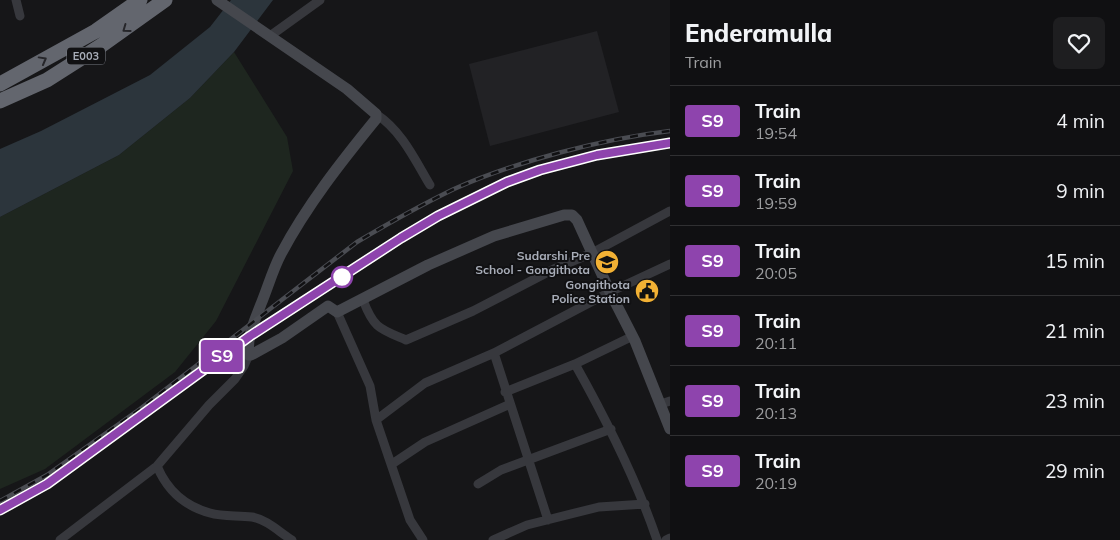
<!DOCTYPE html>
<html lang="en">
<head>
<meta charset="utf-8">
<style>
	body { margin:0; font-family:Mulish,sans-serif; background:#1e1e20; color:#f1f3f6; height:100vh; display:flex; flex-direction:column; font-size:19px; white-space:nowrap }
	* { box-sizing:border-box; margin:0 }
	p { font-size:16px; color:#9c9d9f }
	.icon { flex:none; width:28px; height:28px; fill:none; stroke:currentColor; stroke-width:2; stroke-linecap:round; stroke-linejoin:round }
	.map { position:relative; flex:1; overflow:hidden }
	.side { display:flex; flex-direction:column; background:#101012; width:450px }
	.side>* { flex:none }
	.badge { padding:0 10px; border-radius:4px; font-size:18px; line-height:32px }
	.map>.badge { position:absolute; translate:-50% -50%; box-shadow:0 0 0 2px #fff }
	.round { display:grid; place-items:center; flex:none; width:52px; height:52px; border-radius:8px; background:#1e1e20 }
	.headline { display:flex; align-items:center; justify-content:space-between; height:85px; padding:0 15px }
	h1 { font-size:24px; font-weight:800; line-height:38px }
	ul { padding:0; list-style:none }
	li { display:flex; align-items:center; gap:15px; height:70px; padding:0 15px; border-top:1px solid #303032 }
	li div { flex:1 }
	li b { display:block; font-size:19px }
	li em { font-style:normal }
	li .badge { min-width:55px; font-weight:700; text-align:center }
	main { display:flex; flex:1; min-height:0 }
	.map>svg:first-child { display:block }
</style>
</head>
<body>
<main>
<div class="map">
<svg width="670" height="540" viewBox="0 0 670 540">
	<rect width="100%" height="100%" fill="#161618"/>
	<!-- built -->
	<path fill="#222225" d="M 597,31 L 619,112 L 490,146 L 469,64 Z"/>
	<!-- green -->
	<path fill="#1e261f" d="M 234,52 L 287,137 L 293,171 L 216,321 L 175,372 L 45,469 L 0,489 L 0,217 L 119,155 L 190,98 Z"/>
	<!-- water -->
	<path fill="#2c353c" d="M 231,0 L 273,0 L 234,52 L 190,98 L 119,155 L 0,217 L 0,149 L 41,131 L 150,75 L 210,27 Z"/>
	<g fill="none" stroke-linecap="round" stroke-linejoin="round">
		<!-- street -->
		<path stroke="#37383d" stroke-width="9" d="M 16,0 L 20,16
			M 270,36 L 320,0
			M 376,114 C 402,131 415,160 430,185
			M 363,300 C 374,329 380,329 406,340 L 473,311 L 554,269 L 592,253 L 670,211
			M 337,312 L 370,386 L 376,420 L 410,520 L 423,540
			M 494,353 L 548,520
			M 575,364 L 633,336
			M 505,392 L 575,364 C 607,421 636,478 657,540
			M 661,404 L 670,401
			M 376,420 L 425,383 L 494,353 L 610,292 L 670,264
			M 392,464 L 425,442 L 510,404
			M 157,466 C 167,490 184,506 210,513 C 223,517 238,515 252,517 C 268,520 279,532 292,540
			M 478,484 L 501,470 L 611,429
			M 60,540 L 157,466 L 209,405 L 235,379 L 244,366 L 249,355
			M 493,540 L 527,525 L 599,507 L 645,504
			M 666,540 L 670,538"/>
		<!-- secondary -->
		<path stroke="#45474d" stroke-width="11" d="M 217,0 L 347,89 L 376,114 L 376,119 C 341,162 307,205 281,254 C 273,269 268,287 261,304 C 255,320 246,338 249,355 L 251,355 L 282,338 L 328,306 L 337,312 L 428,265 L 494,236 L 564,215 L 572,215 L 577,220 L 610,292 L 635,341 L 670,429"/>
		<!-- highway -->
		<path stroke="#63666e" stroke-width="15" d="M 0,84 L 96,31 L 140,0
			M 0,101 L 47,80 L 102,45 L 165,0"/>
		<!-- rail casing -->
		<g stroke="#4a4c52" stroke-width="4.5">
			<path id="rail" d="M 188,382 C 242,342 297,306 354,269 C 413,231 473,191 540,170 C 583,156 626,149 670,143
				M 0,501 L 47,475 L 140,409 L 357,242 C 389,223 421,205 454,189 C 517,161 602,139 670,131
				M 0,510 L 47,484 L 60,475"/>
		</g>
		<!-- rail -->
		<use href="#rail" stroke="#111113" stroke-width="2.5" stroke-dasharray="8" stroke-linecap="butt"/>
	</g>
	<!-- one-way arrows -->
	<defs><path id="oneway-chevron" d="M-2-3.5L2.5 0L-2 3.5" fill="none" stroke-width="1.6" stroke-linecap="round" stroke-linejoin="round" transform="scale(1.25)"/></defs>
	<g stroke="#26262a">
		<use href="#oneway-chevron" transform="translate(126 29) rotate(144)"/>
		<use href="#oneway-chevron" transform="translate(43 60) rotate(-29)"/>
	</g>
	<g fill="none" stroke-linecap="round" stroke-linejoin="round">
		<!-- line casing -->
		<g stroke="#fff" stroke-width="11">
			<path id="line" d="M 0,510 L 47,484 L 250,336 L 401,238 L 438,216 L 507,182 L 540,170 L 597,155 L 670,143"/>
		</g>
		<!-- line -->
		<use href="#line" stroke="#8e44ad" stroke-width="8"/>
	</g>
	<!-- icons -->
	<defs>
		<g id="school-disc" transform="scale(1.25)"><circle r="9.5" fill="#f2b134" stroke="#111113"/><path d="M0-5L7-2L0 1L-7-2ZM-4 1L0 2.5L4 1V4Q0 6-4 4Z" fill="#111"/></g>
		<g id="civic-disc" transform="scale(1.25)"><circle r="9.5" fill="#f2b134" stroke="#111113"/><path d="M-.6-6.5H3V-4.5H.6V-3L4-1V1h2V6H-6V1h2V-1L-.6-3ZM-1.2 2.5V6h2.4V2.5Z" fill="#111"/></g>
	</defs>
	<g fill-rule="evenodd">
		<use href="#school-disc" x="607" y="262"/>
		<use href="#civic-disc" x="647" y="291"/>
	</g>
	<!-- markers -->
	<circle fill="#fff" stroke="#8e44ad" stroke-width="2.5" cx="342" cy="277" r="10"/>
	<g text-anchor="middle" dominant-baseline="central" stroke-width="4" stroke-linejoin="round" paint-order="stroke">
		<!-- shield labels -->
		<rect fill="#111113" stroke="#7b7e86" stroke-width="1" x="67" y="47.5" width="38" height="17" rx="4"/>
		<g font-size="11" font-weight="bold" fill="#a8adb8">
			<text x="86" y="56">E003</text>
		</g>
		<!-- poi labels -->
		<g font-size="12" font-weight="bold" fill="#a8adb8" stroke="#111113" text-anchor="end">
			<text x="590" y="255">Sudarshi Pre<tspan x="590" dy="14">School - Gongithota</tspan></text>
			<text x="630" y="284">Gongithota<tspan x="630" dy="14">Police Station</tspan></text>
		</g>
	</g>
</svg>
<b class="badge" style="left:222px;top:356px;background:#8e44ad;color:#fff">S9</b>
</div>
<section class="side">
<div class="headline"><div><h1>Enderamulla</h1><p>Train</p></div><a class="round"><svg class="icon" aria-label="heart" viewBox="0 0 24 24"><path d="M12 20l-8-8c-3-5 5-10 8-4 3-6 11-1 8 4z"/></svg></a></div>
<ul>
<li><span class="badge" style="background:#8e44ad;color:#fff">S9</span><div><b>Train</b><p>19:54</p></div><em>4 min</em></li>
<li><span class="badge" style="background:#8e44ad;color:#fff">S9</span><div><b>Train</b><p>19:59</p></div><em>9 min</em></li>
<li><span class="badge" style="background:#8e44ad;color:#fff">S9</span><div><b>Train</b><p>20:05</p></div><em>15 min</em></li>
<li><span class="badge" style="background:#8e44ad;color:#fff">S9</span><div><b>Train</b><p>20:11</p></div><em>21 min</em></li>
<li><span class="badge" style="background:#8e44ad;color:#fff">S9</span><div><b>Train</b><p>20:13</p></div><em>23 min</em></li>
<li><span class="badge" style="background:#8e44ad;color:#fff">S9</span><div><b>Train</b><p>20:19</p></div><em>29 min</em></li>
</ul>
</section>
</main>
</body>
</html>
